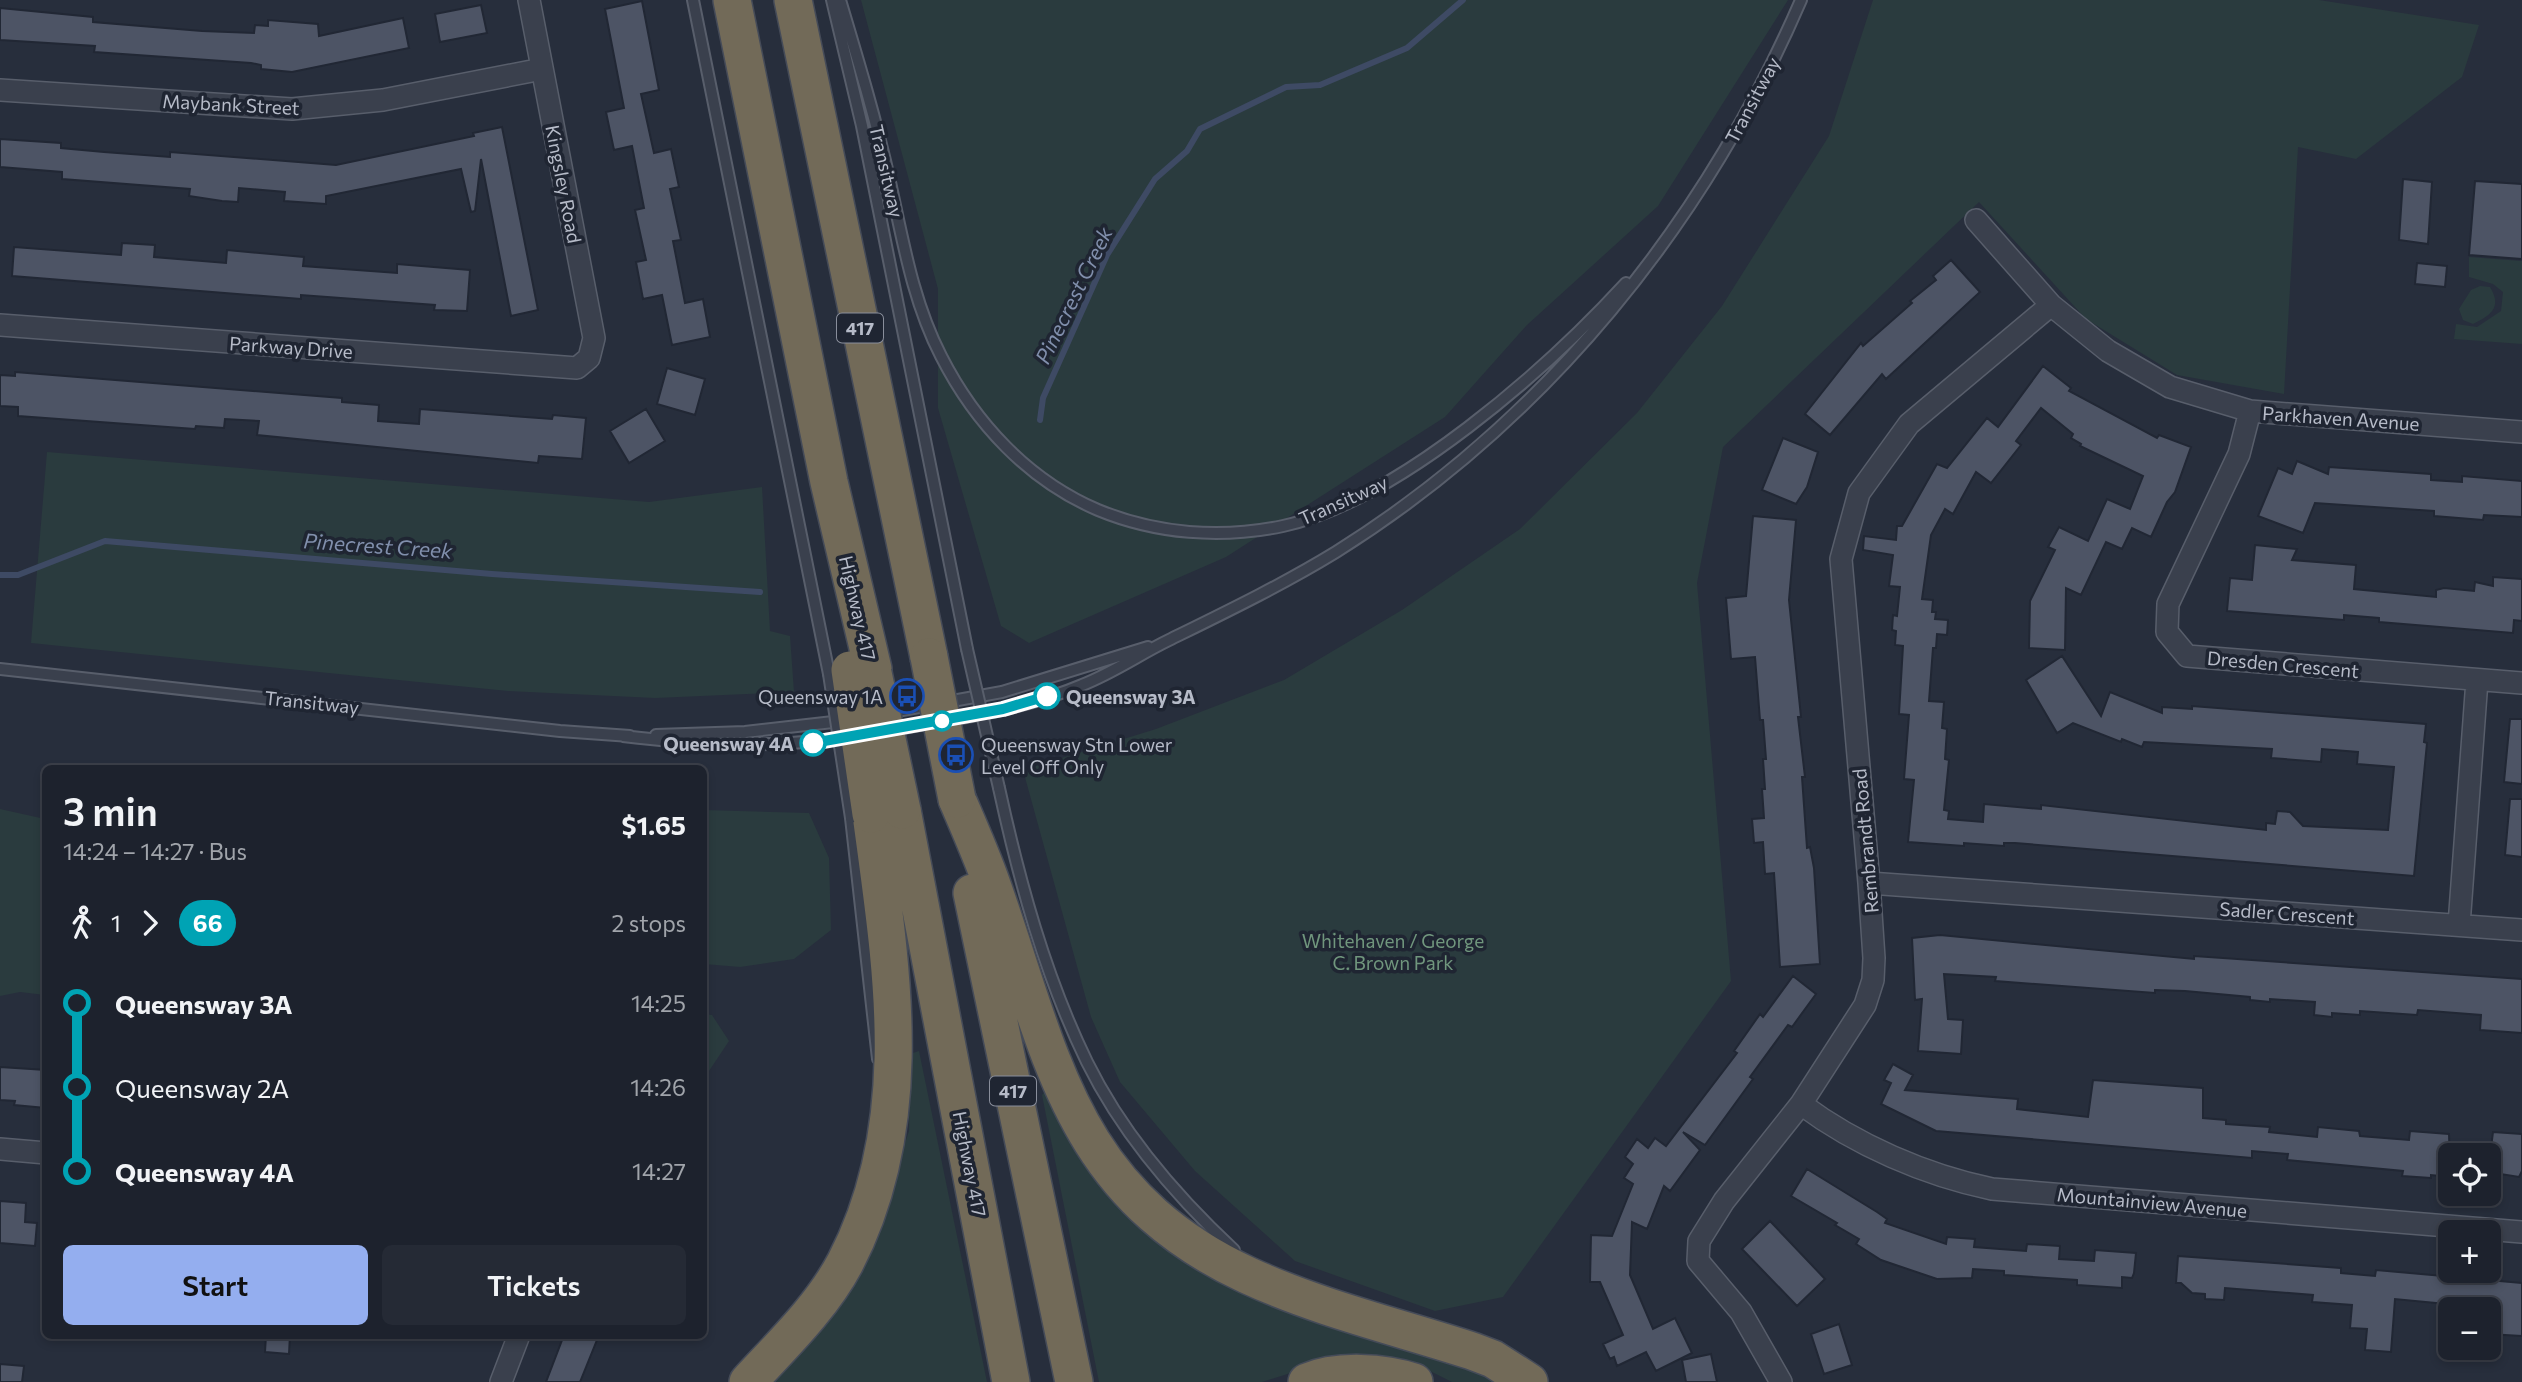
<!DOCTYPE html>
<html lang="en">
<head>
<meta charset="utf-8">
<style>
	body { margin:0; font-family:Commissioner,sans-serif; background:#252a35; color:#f1f3f6; height:100vh; display:flex; flex-direction:column; font-size:26px; white-space:nowrap }
	* { box-sizing:border-box; margin:0 }
	p { font-size:23px; color:#a0a4aa }
	.icon { flex:none; width:38px; height:38px; fill:none; stroke:currentColor; stroke-width:2; stroke-linecap:round; stroke-linejoin:round }
	.map { position:relative; flex:1; overflow:hidden }
	.drawer { position:absolute; left:42px; top:765px; width:665px; height:574px; display:flex; flex-direction:column; background:#1d222d; border-radius:10px; box-shadow:0 4px 10px #0003,0 0 0 2px #3b3f49 }
	.drawer>* { flex:none }
	.badge { padding:0 14px; border-radius:23px; font-size:24px; line-height:46px }
	.fabs { position:absolute; left:2438px; top:1143px; display:grid; gap:14px }
	.fabs a { display:grid; place-items:center; width:63px; height:63px; border-radius:10px; background:#1d222d; box-shadow:0 4px 10px #0003,0 0 0 2px #3b3f49; font-size:35px }
	.map>.badge { position:absolute; translate:-50% -50%; box-shadow:0 0 0 4px #fff }
	.legs { display:flex; align-items:center; gap:10px; height:77px; padding:0 21px; font-size:23px }
	.legs p { margin-inline-start:auto }
	.headline { display:flex; align-items:center; justify-content:space-between; height:119px; padding:0 21px }
	h1 { font-size:38px; font-weight:600; line-height:52px }
	.action { display:flex; gap:14px; margin-top:auto; padding:14px 21px }
	.action a { flex:1; height:80px; border-radius:10px; background:#94aeef; color:#111; font-size:28px; font-weight:600; line-height:80px; text-align:center }
	.action a+a { background:#252a35; color:#f1f3f6 }
	ul { padding:0 21px; list-style:none }
	li { display:flex; align-items:center; gap:24px; height:84px; font-size:26px }
	li i { display:grid; place-items:center; width:10px; height:100%; margin:0 9px; background:currentColor }
	li i::after { content:''; width:18px; height:18px; margin:-9px; border:5px solid; border-radius:50%; background:#1d222d }
	li p { margin-inline-start:auto }
	li:first-child i { background:linear-gradient(#0000 50%,currentColor 0) }
	li:last-child i { background:linear-gradient(currentColor 50%,#0000 0) }
	.map>svg:first-child { display:block }
</style>
</head>
<body>
<div class="map">
<svg width="2522" height="1382" viewBox="0 0 2522 1382">
	<rect width="100%" height="100%" fill="#272e3c"/>
	<!-- green -->
	<path fill="#2a3b3e" d="M 861,0 L 1788,0 L 1658,206 L 1527,325 L 1445,417 L 1226,557 L 1029,643 L 1001,626 L 938,408 L 938,289 Z
		M 1873,0 L 2319,0 L 2479,25 L 2462,77 L 2356,159 L 2298,147 L 2284,394 L 2177,375 L 2086,319 L 1979,202 L 1723,447 L 1697,583 L 1731,981 L 1503,1297 L 1435,1311 L 1295,1261 L 1195,1171 L 1120,1082 L 1091,1017 L 1023,770 L 1156,729 L 1284,680 L 1402,610 L 1520,529 L 1637,413 L 1722,306 L 1829,136 Z
		M 2469,257 L 2522,261 L 2522,344 L 2454,339 L 2456,324 L 2477,327 L 2501,311 L 2503,292 L 2493,284 L 2469,277 Z
		M 2480,286 L 2490,287 C 2502,307 2492,315 2473,324 L 2463,320 L 2459,309 L 2471,290 Z
		M 47,452 L 649,502 L 762,487 L 770,631 L 790,636 L 794,692 L 655,698 L 508,691 L 31,643 Z
		M 0,809 L 45,819 L 45,995 L 20,992 L 0,996 Z
		M 704,810 L 809,813 L 829,858 L 831,930 L 794,959 L 740,967 L 704,964 Z
		M 704,1014 L 712,1015 L 729,1041 L 709,1071 L 704,1073 Z
		M 919,1051 L 987,1382 L 770,1382 L 888,1195 L 909,1131 L 910,1054 Z
		M 1048,1088 L 1101,1179 L 1444,1358 L 1499,1382 L 1452,1382 L 1432,1372 L 1381,1364 L 1322,1363 L 1262,1382 L 1099,1382 L 1042,1095 Z"/>
	<g fill="none" stroke-linecap="round" stroke-linejoin="round">
		<!-- stream -->
		<path stroke="#3e4a64" stroke-width="6" d="M 1040,420 L 1043,398 L 1107,255 L 1155,179 L 1187,151 L 1200,129 L 1286,87 L 1320,85 L 1407,48 L 1463,0
			M 0,575 L 18,575 L 105,541 L 492,574 L 760,592"/>
	</g>
	<!-- building -->
	<path fill="#4d5465" stroke="#212734" stroke-width="2" d="M 642,1 L 659,90 L 641,94 L 654,153 L 671,149 L 679,187 L 670,189 L 681,240 L 673,241 L 685,303 L 703,299 L 710,337 L 672,345 L 662,295 L 643,299 L 636,262 L 646,260 L 635,210 L 644,208 L 632,146 L 614,150 L 606,112 L 624,108 L 605,9 Z
		M 481,5 L 487,33 L 440,42 L 435,14 Z
		M 0,8 L 93,17 L 93,22 L 202,31 L 254,33 L 255,25 L 268,26 L 268,20 L 318,24 L 319,36 L 403,18 L 409,48 L 292,72 L 261,69 L 261,65 L 251,63 L 94,52 L 95,46 L 0,40 Z
		M 502,127 L 538,310 L 511,316 L 481,159 L 475,211 L 471,212 L 461,169 L 326,196 L 326,204 L 284,201 L 285,192 L 239,188 L 238,202 L 222,201 L 189,196 L 190,189 L 62,179 L 62,172 L 0,167 L 0,139 L 61,143 L 61,148 L 104,152 L 170,157 L 170,152 L 336,165 L 474,136 L 473,133 Z
		M 2403,179 L 2432,182 L 2428,244 L 2399,240 Z
		M 2475,181 L 2522,184 L 2522,259 L 2469,255 Z
		M 122,243 L 155,245 L 154,257 L 226,263 L 227,250 L 304,257 L 303,266 L 397,273 L 397,264 L 470,270 L 467,311 L 434,310 L 435,305 L 301,295 L 301,299 L 12,276 L 14,247 L 121,255 Z
		M 1951,260 L 1980,292 L 1886,379 L 1882,374 L 1830,435 L 1805,414 L 1861,343 L 1863,346 L 1912,303 L 1910,301 L 1936,280 L 1933,276 Z
		M 2417,263 L 2447,266 L 2445,287 L 2415,284 Z
		M 2043,366 L 2071,388 L 2069,391 L 2157,438 L 2159,435 L 2191,447 L 2175,492 L 2167,502 L 2151,537 L 2132,528 L 2122,549 L 2106,542 L 2081,595 L 2066,588 L 2065,650 L 2029,648 L 2030,601 L 2055,550 L 2048,547 L 2059,527 L 2088,541 L 2107,499 L 2130,509 L 2143,476 L 2080,446 L 2081,444 L 2071,438 L 2073,434 L 2041,408 L 2016,441 L 2021,445 L 1991,483 L 1976,472 L 1953,514 L 1945,509 L 1931,535 L 1922,599 L 1933,600 L 1932,612 L 1936,612 L 1935,619 L 1948,620 L 1947,635 L 1937,634 L 1936,648 L 1933,648 L 1929,701 L 1944,702 L 1942,728 L 1947,729 L 1945,759 L 1949,760 L 1944,810 L 1949,811 L 1948,819 L 1983,822 L 1984,804 L 2041,809 L 2041,805 L 2266,830 L 2266,823 L 2275,824 L 2277,811 L 2290,812 L 2303,826 L 2388,830 L 2394,767 L 2357,764 L 2358,752 L 2322,749 L 2321,762 L 2271,758 L 2272,749 L 2144,742 L 2142,747 L 2122,739 L 2121,742 L 2073,723 L 2057,733 L 2026,680 L 2062,656 L 2101,716 L 2110,692 L 2162,713 L 2162,707 L 2192,709 L 2192,706 L 2426,724 L 2424,742 L 2427,743 L 2414,876 L 2015,843 L 2004,843 L 2004,846 L 1964,843 L 1964,846 L 1908,842 L 1914,780 L 1904,779 L 1909,715 L 1899,714 L 1903,646 L 1895,645 L 1896,631 L 1892,630 L 1893,615 L 1897,616 L 1900,587 L 1889,586 L 1893,555 L 1863,550 L 1864,536 L 1896,540 L 1897,526 L 1902,526 L 1937,464 L 1947,468 L 1987,418 L 1998,427 Z
		M 667,368 L 705,379 L 695,415 L 657,404 Z
		M 15,372 L 342,398 L 342,402 L 379,405 L 378,421 L 419,424 L 420,409 L 552,419 L 553,415 L 586,418 L 582,459 L 539,456 L 538,463 L 257,435 L 259,421 L 225,419 L 224,428 L 196,426 L 195,429 L 18,416 L 18,407 L 0,406 L 0,375 L 15,376 Z
		M 646,409 L 665,441 L 629,463 L 610,431 Z
		M 1783,438 L 1818,452 L 1807,487 L 1796,504 L 1762,490 Z
		M 2297,461 L 2328,474 L 2329,467 L 2431,474 L 2431,480 L 2462,482 L 2462,476 L 2522,481 L 2522,517 L 2484,515 L 2483,520 L 2434,516 L 2434,511 L 2315,503 L 2303,533 L 2258,516 L 2278,468 L 2292,474 Z
		M 1753,516 L 1796,520 L 1789,600 L 1801,717 L 1798,717 L 1805,777 L 1802,777 L 1807,848 L 1810,847 L 1814,868 L 1820,964 L 1780,967 L 1774,873 L 1765,874 L 1763,842 L 1754,843 L 1752,819 L 1764,818 L 1762,789 L 1765,789 L 1763,759 L 1766,759 L 1763,720 L 1760,720 L 1755,657 L 1731,659 L 1726,598 L 1746,596 Z
		M 2255,545 L 2297,549 L 2292,560 L 2356,565 L 2354,589 L 2436,597 L 2436,590 L 2444,588 L 2474,591 L 2475,582 L 2493,586 L 2493,577 L 2522,579 L 2522,621 L 2514,620 L 2513,633 L 2379,622 L 2379,618 L 2344,615 L 2344,620 L 2227,611 L 2230,578 L 2252,580 Z
		M 2510,719 L 2522,719 L 2522,784 L 2504,782 Z
		M 2510,799 L 2522,799 L 2522,857 L 2505,855 Z
		M 1940,935 L 2194,959 L 2194,956 L 2522,979 L 2522,1033 L 2480,1030 L 2481,1015 L 2418,1010 L 2417,1015 L 2360,1011 L 2360,1015 L 2332,1013 L 2332,1017 L 2314,1015 L 2315,1002 L 2270,999 L 2270,1002 L 2250,1000 L 2250,997 L 2185,991 L 2155,990 L 2155,993 L 1995,981 L 1996,977 L 1944,974 L 1948,1019 L 1963,1020 L 1961,1054 L 1918,1051 L 1922,999 L 1915,1000 L 1912,938 Z
		M 1793,976 L 1816,994 L 1792,1027 L 1788,1025 L 1750,1077 L 1753,1079 L 1705,1145 L 1683,1132 L 1700,1150 L 1670,1191 L 1664,1186 L 1647,1229 L 1632,1222 L 1630,1275 L 1653,1329 L 1675,1318 L 1692,1353 L 1656,1371 L 1646,1352 L 1617,1366 L 1614,1357 L 1610,1359 L 1603,1344 L 1623,1335 L 1600,1282 L 1590,1282 L 1591,1235 L 1612,1236 L 1633,1184 L 1624,1178 L 1633,1164 L 1625,1157 L 1637,1139 L 1648,1148 L 1655,1138 L 1666,1146 L 1737,1053 L 1734,1051 L 1760,1014 L 1763,1017 Z
		M 1893,1064 L 1913,1075 L 1905,1090 L 2018,1099 L 2017,1109 L 2088,1117 L 2093,1080 L 2203,1088 L 2203,1118 L 2226,1120 L 2226,1124 L 2270,1127 L 2269,1132 L 2317,1137 L 2318,1127 L 2359,1131 L 2360,1136 L 2409,1140 L 2410,1131 L 2449,1134 L 2450,1166 L 2441,1166 L 2440,1176 L 2431,1175 L 2431,1178 L 2402,1176 L 2403,1171 L 2287,1160 L 2288,1154 L 2252,1151 L 2252,1158 L 1936,1131 L 1881,1104 L 1891,1083 L 1884,1080 Z
		M 0,1067 L 46,1070 L 46,1108 L 14,1105 L 15,1101 L 0,1100 Z
		M 2493,1132 L 2522,1134 L 2522,1171 L 2519,1177 L 2488,1172 L 2488,1148 L 2491,1148 Z
		M 1807,1169 L 1877,1212 L 1887,1219 L 1885,1223 L 1946,1244 L 1947,1237 L 1975,1239 L 1974,1247 L 2026,1251 L 2027,1244 L 2060,1246 L 2059,1259 L 2094,1261 L 2095,1250 L 2136,1253 L 2134,1273 L 2132,1278 L 2122,1277 L 2122,1288 L 2077,1285 L 2077,1280 L 2004,1275 L 2004,1271 L 1973,1269 L 1972,1278 L 1937,1279 L 1881,1260 L 1856,1244 L 1859,1239 L 1835,1225 L 1837,1223 L 1791,1196 Z
		M 0,1201 L 26,1203 L 25,1222 L 37,1223 L 35,1246 L 0,1243 Z
		M 1770,1221 L 1825,1279 L 1797,1306 L 1742,1249 Z
		M 2178,1256 L 2341,1268 L 2341,1273 L 2375,1276 L 2376,1270 L 2522,1283 L 2522,1336 L 2488,1334 L 2488,1309 L 2456,1309 L 2456,1305 L 2395,1299 L 2391,1352 L 2365,1350 L 2367,1329 L 2350,1328 L 2352,1305 L 2312,1302 L 2313,1295 L 2225,1288 L 2224,1300 L 2205,1299 L 2205,1294 L 2192,1293 L 2181,1283 L 2176,1283 Z
		M 1839,1324 L 1852,1365 L 1824,1374 L 1811,1334 Z
		M 266,1335 L 290,1335 L 289,1354 L 265,1352 Z
		M 564,1335 L 599,1335 L 580,1382 L 546,1382 Z
		M 1711,1354 L 1717,1382 L 1686,1382 L 1682,1360 Z
		M 0,1364 L 24,1366 L 22,1382 L 0,1382 Z"/>
	<g fill="none" stroke-linecap="round" stroke-linejoin="round">
		<!-- lane casing -->
		<g stroke="#585e6b" stroke-width="14">
			<path id="lane" d="M 693,0 L 829,674
				M 832,0 L 862,126 L 967,649
				M 840,0 C 858,60 876,120 890,182 C 903,241 913,302 941,356 C 975,423 1028,480 1098,510 C 1156,534 1221,539 1283,526 C 1398,501 1547,369 1626,283
				M 0,669 L 560,731 L 630,736
				M 886,713 L 1002,692 L 1148,647
				M 892,730 C 955,719 1023,710 1082,685 C 1113,673 1140,654 1169,640 C 1226,612 1282,585 1336,552 C 1545,421 1704,225 1801,0
				M 656,735 L 745,732 L 842,721
				M 623,736 C 697,745 771,749 845,737
				M 999,788 C 1019,880 1045,976 1087,1062 C 1122,1133 1176,1196 1234,1250
				M 851,818 L 878,1059"/>
		</g>
		<!-- street casing -->
		<g stroke="#585e6b" stroke-width="24">
			<path id="street" d="M 0,90 L 292,109 L 383,100 L 542,69
				M 1976,220 L 2051,305 L 2108,351 L 2170,387 L 2250,411 L 2522,432
				M 0,325 L 577,368 L 589,358 L 594,338 L 529,0
				M 2250,411 L 2239,454 L 2168,604 L 2167,632 L 2187,656 L 2522,683
				M 1869,883 L 2522,930
				M 2459,925 L 2477,680
				M 1801,1104 C 1856,1145 1925,1175 1992,1189 L 2522,1232
				M 0,1149 L 46,1153
				M 501,1382 L 519,1335
				M 1781,1382 L 1741,1312 L 1698,1261 L 1699,1241 L 1724,1201 L 1801,1104 L 1865,1005 L 1873,980 L 1874,958 L 1869,883 L 1841,559 L 1859,493 L 1909,424 L 2051,305"/>
		</g>
		<!-- highway casing -->
		<g stroke="#454b58" stroke-width="40">
			<path id="highway" d="M 732,0 L 829,482 L 873,669
				M 793,0 L 929,657
				M 957,799 C 969,827 981,854 991,882 C 1051,1050 1067,1191 1247,1275 C 1318,1308 1398,1327 1472,1351 L 1493,1359 L 1529,1382
				M 902,810 L 1011,1382
				M 972,893 L 1074,1382
				M 748,1382 C 782,1345 821,1308 845,1263 C 919,1121 891,965 871,814
				M 1307,1382 C 1337,1369 1384,1372 1414,1382"/>
		</g>
		<!-- lane -->
		<use href="#lane" stroke="#3a404d" stroke-width="10"/>
		<!-- street -->
		<use href="#street" stroke="#3a404d" stroke-width="21"/>
		<!-- highway -->
		<use href="#highway" stroke="#726a58" stroke-width="37"/>
		<!-- lane-bridge casing -->
		<g stroke="#585e6b" stroke-width="14" stroke-linecap="butt">
			<path id="lane-bridge" d="M 967,649 L 999,788
				M 829,674 L 851,818"/>
		</g>
		<!-- highway-bridge casing -->
		<g stroke="#454b58" stroke-width="40" stroke-linecap="butt">
			<path id="highway-bridge" d="M 929,657 L 957,799
				M 850,670 L 871,814
				M 873,673 L 902,810"/>
		</g>
		<!-- lane-bridge -->
		<use href="#lane-bridge" stroke="#3a404d" stroke-width="10"/>
		<!-- highway-bridge -->
		<use href="#highway-bridge" stroke="#726a58" stroke-width="37"/>
	</g>
	<g fill="none" stroke-linecap="round" stroke-linejoin="round">
		<!-- line-1 casing -->
		<g stroke="#fff" stroke-width="16">
			<path id="line-1" d="M 813,743 L 1003,709 L 1047,696"/>
		</g>
		<!-- line-1 -->
		<use href="#line-1" stroke="#00a3b4" stroke-width="10"/>
	</g>
	<!-- icons -->
	<defs>
		<g id="bus-ring" transform="scale(1.75)"><circle r="9.5" fill="#1f2532" stroke="#1a4fb4" stroke-width="1.5"/><path d="M-5-6H5V4H4V6H2V4H-2V6H-4V4H-5ZM-3.5-4V0h7V-4ZM-3.5 1.2v1.5H-2V1.2ZM2 1.2v1.5H3.5V1.2Z" fill="#1a4fb4"/></g>
	</defs>
	<g fill-rule="evenodd">
		<use href="#bus-ring" x="907" y="696"/>
		<use href="#bus-ring" x="956" y="755"/>
	</g>
	<!-- markers -->
	<g fill="#fff" stroke="#00a3b4" stroke-width="3.5">
		<circle cx="1047" cy="696" r="12"/>
		<circle cx="942" cy="721" r="9"/>
		<circle cx="813" cy="743" r="12"/>
	</g>
	<g text-anchor="middle" dominant-baseline="central" stroke-width="7" stroke-linejoin="round" paint-order="stroke">
		<!-- shield labels -->
		<g fill="#1f2532" stroke="#898e9b" stroke-width="2">
			<rect x="837" y="313.5" width="46" height="29" rx="5"/>
			<rect x="990" y="1076.5" width="46" height="29" rx="5"/>
		</g>
		<g font-size="18" font-weight="bold" fill="#b6bbc8">
			<text x="860" y="328">417</text>
			<text x="1013" y="1091">417</text>
		</g>
		<!-- street labels -->
		<g font-size="19" fill="#b6bbc8" stroke="#1f2532">
			<text transform="translate(1752 100) rotate(-62)">Transitway</text>
			<text transform="translate(231 104) rotate(3)">Maybank Street</text>
			<text transform="translate(887 171) rotate(77)">Transitway</text>
			<text transform="translate(564 184) rotate(79)">Kingsley Road</text>
			<text transform="translate(291 347) rotate(4)">Parkway Drive</text>
			<text transform="translate(2341 418) rotate(4)">Parkhaven Avenue</text>
			<text transform="translate(1343 500) rotate(-24)">Transitway</text>
			<text transform="translate(858 608) rotate(77)">Highway 417</text>
			<text transform="translate(2283 664) rotate(5)">Dresden Crescent</text>
			<text transform="translate(312 702) rotate(6)">Transitway</text>
			<text transform="translate(1865 841) rotate(-95)">Rembrandt Road</text>
			<text transform="translate(2287 913) rotate(4)">Sadler Crescent</text>
			<text transform="translate(970 1164) rotate(79)">Highway 417</text>
			<text transform="translate(2152 1202) rotate(5)">Mountainview Avenue</text>
		</g>
		<!-- poi labels -->
		<g font-size="19" fill="#b6bbc8" stroke="#1f2532" text-anchor="end">
			<text x="883" y="696">Queensway 1A</text>
			<text x="981" y="744" text-anchor="start">Queensway Stn Lower<tspan x="981" dy="22">Level Off Only</tspan></text>
		</g>
		<!-- stop labels -->
		<g font-size="19" font-weight="bold" fill="#b6bbc8" stroke="#1f2532" text-anchor="start">
			<text x="1066" y="696">Queensway 3A</text>
			<text x="794" y="743" text-anchor="end">Queensway 4A</text>
		</g>
		<!-- park labels -->
		<g font-size="19" fill="#70967d" stroke="#1f2532">
			<text x="1393" y="940">Whitehaven / George<tspan x="1393" dy="22">C. Brown Park</tspan></text>
		</g>
		<!-- water labels -->
		<g font-size="21" font-style="italic" fill="#818fac" stroke="#1f2532">
			<text transform="translate(1073 295) rotate(-64)">Pinecrest Creek</text>
			<text transform="translate(378 545) rotate(4)">Pinecrest Creek</text>
		</g>
	</g>
</svg>
<div class="fabs">
<a><svg class="icon" aria-label="locate" viewBox="0 0 24 24"><circle cx="12" cy="12" r="6"/><path d="M12 2v4M12 18v4M2 12h4M18 12h4"/></svg></a>
<a>+</a>
<a>−</a>
</div>
<section class="drawer">
<div class="headline"><div><h1>3 min</h1><p>14:24 – 14:27 · Bus</p></div><b>$1.65</b></div>
<div class="legs"><svg class="icon" aria-label="walk" viewBox="0 0 24 24"><circle cx="13" cy="4" r="2"/><path d="M13 8l-2 6 4 7M11 14l-3 7M7 12l3-4h3l4 4"/></svg>1<svg class="icon" aria-label="forward" viewBox="0 0 24 24"><path d="M9 5l7 7-7 7"/></svg><b class="badge" style="background:#00a3b4;color:#fff">66</b><p>2 stops</p></div>
<ul>
<li><i style="color:#00a3b4"></i><b>Queensway 3A</b><p>14:25</p></li>
<li><i style="color:#00a3b4"></i><span>Queensway 2A</span><p>14:26</p></li>
<li><i style="color:#00a3b4"></i><b>Queensway 4A</b><p>14:27</p></li>
</ul>
<div class="action"><a>Start</a><a>Tickets</a></div>
</section>
</div>
</body>
</html>
